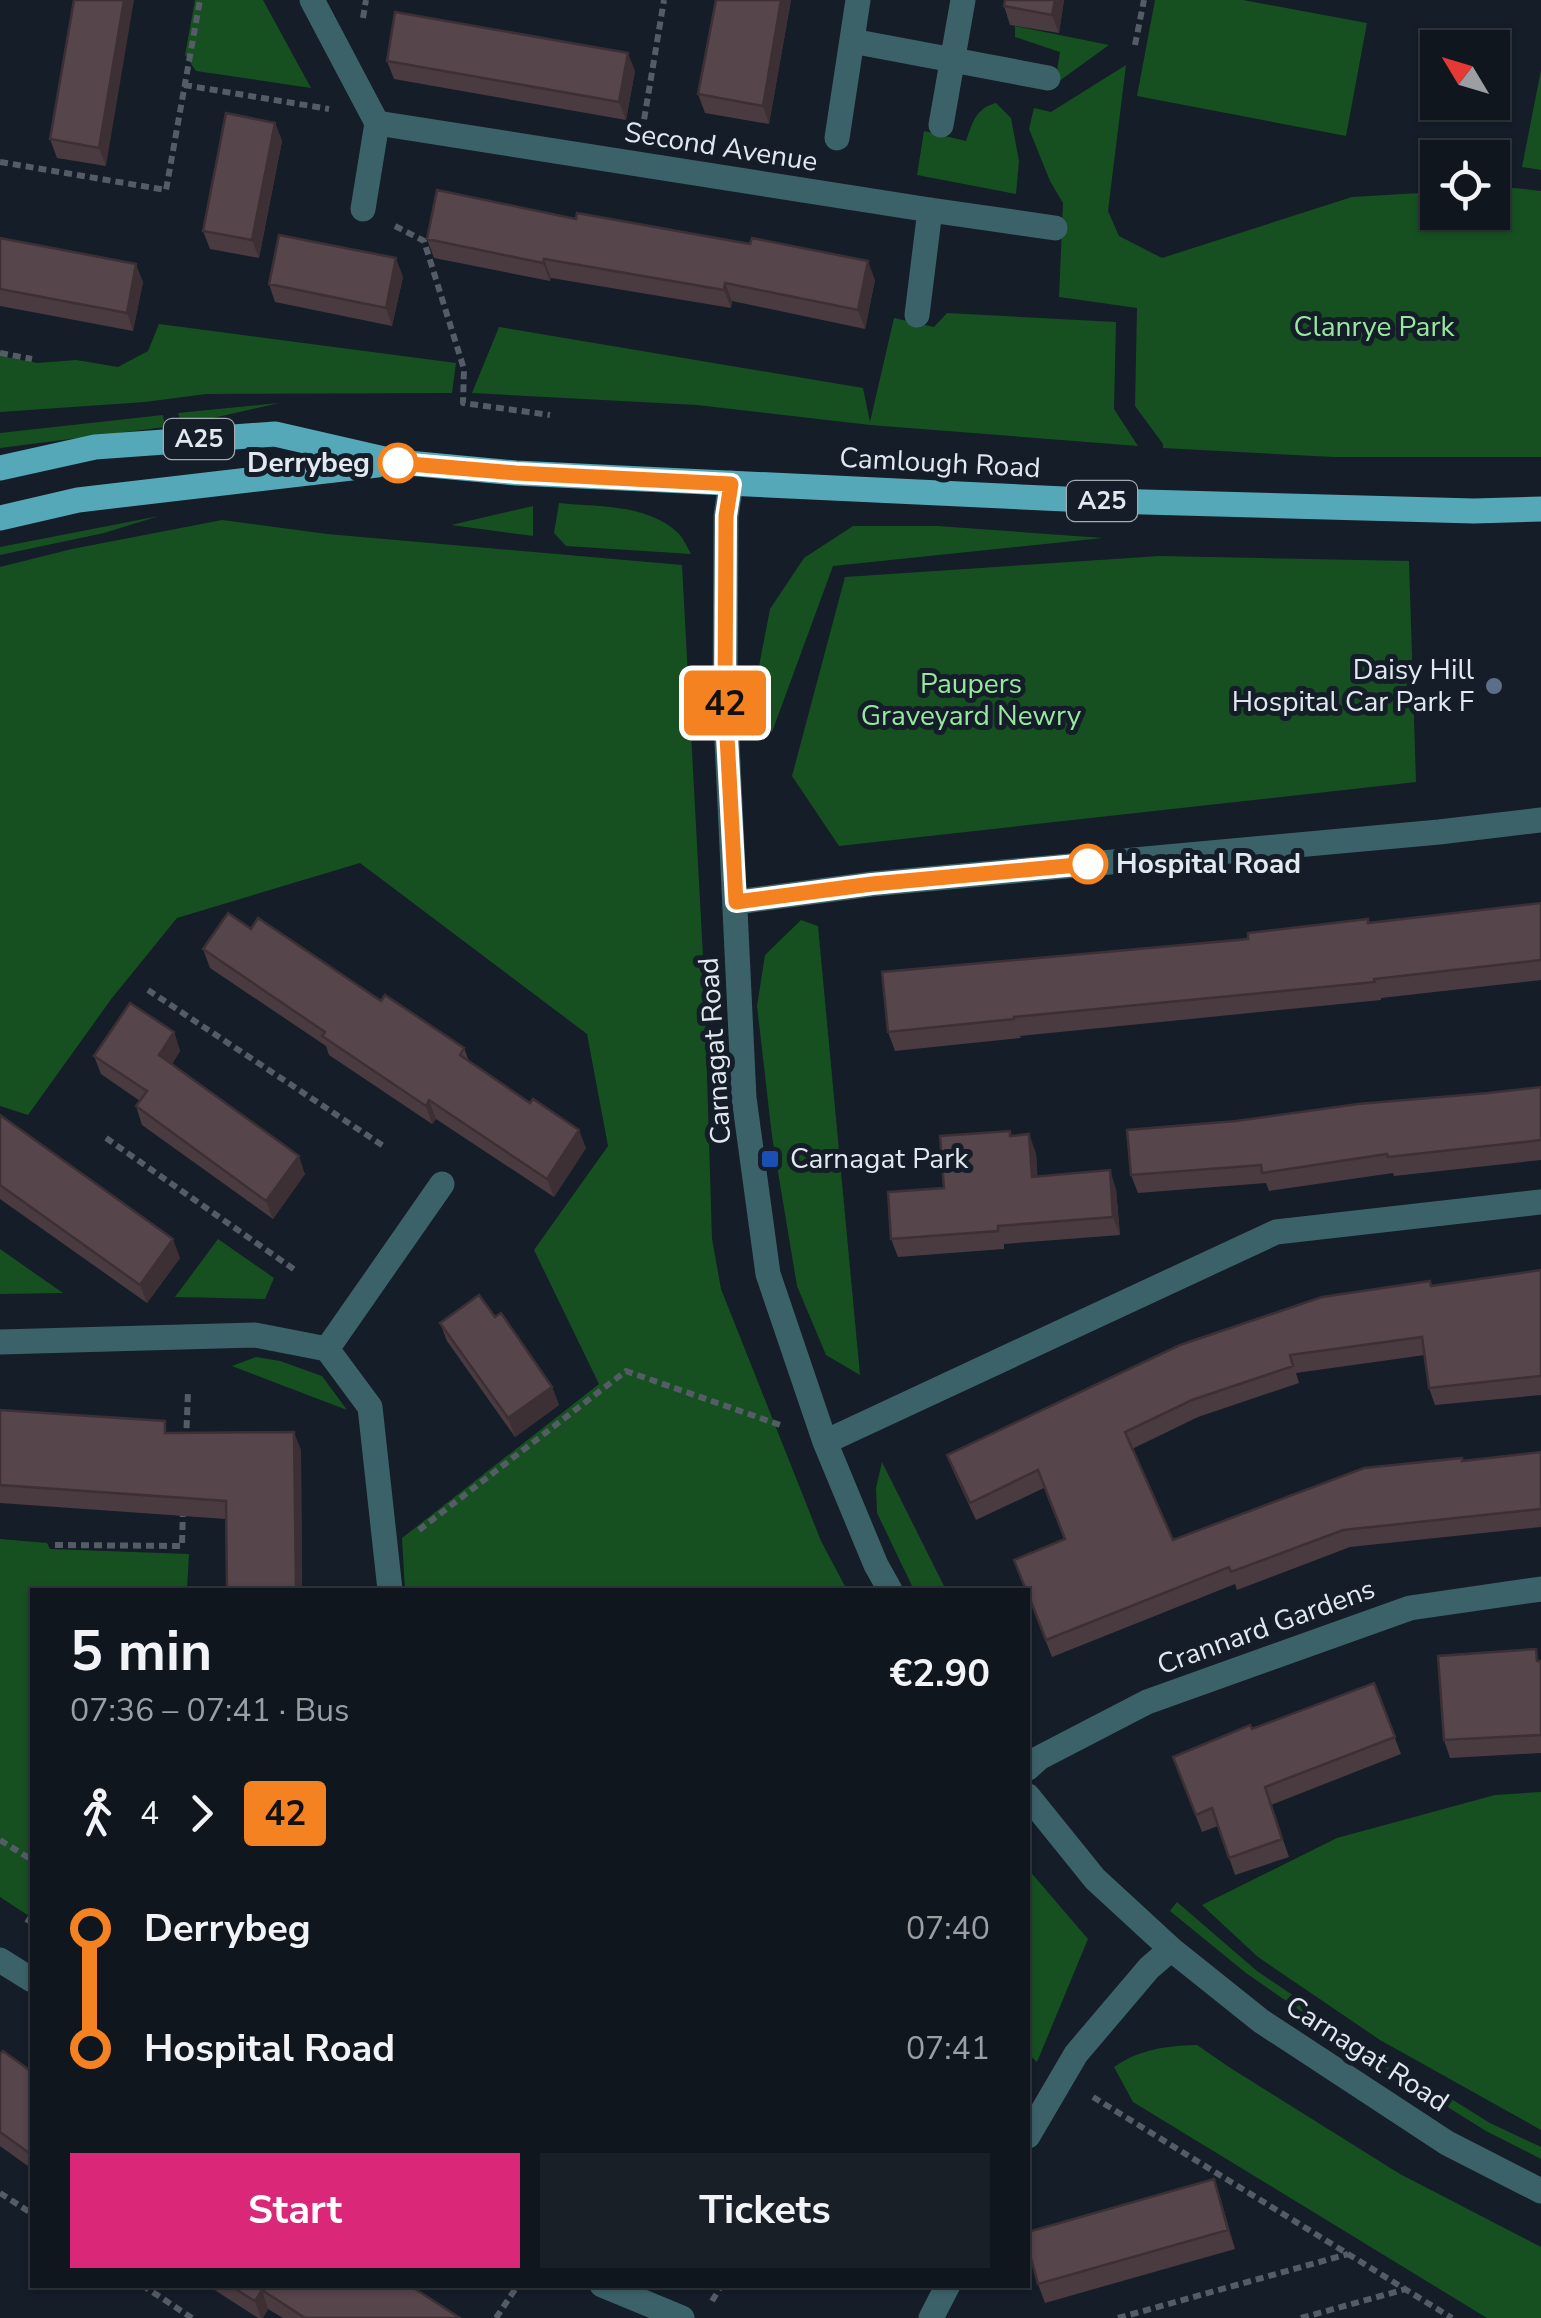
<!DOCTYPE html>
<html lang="en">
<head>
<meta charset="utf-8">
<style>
	body { margin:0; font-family:"Nunito Sans",sans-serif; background:#181f27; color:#f1f3f6; height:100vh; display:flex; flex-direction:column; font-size:38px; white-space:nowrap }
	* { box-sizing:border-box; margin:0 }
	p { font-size:32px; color:#9b9fa4 }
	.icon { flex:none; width:55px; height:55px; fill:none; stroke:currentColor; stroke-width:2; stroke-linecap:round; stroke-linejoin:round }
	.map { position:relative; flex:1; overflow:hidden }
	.side { position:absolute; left:30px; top:1588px; width:1000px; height:700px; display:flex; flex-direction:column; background:#0f161e; border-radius:0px; box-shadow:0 2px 8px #0004,0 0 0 2px #2f353c }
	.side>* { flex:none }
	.badge { padding:0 20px; border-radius:8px; font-size:35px; line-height:65px }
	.needle { width:65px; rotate:308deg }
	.buttons { position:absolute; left:1420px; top:30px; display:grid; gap:20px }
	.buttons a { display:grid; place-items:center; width:90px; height:90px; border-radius:0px; background:#0f161e; box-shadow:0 2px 8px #0004,0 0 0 2px #2f353c; font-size:50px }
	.map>.badge { position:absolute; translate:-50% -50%; box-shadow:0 0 0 5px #fff }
	.legs { display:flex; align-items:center; gap:15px; height:110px; padding:0 40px; font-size:32px }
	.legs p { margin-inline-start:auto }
	.summary { display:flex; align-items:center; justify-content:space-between; height:170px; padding:0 40px }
	h1 { font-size:55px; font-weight:700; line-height:75px }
	.action { display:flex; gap:20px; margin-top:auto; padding:20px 40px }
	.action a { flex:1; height:115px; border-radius:0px; background:#db2777; color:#fff; font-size:40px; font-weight:700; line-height:115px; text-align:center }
	.action a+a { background:#181f27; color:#f1f3f6 }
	ul { padding:0 40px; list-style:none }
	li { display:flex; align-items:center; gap:35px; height:120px; font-size:38px }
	li i { display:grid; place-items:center; width:15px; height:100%; margin:0 12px; background:currentColor }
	li i::after { content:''; width:25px; height:25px; margin:-12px; border:8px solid; border-radius:50%; background:#0f161e }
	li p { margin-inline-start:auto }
	li:first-child i { background:linear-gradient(#0000 50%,currentColor 0) }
	li:last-child i { background:linear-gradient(currentColor 50%,#0000 0) }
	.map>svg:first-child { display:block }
</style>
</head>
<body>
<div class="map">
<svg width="1541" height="2318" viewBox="0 0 1541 2318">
	<rect width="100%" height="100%" fill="#141d28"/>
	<!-- green -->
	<path fill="#165020" d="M 195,0 L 263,0 L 311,88 L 196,71 L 185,55 Z
		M 1155,0 L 1243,0 L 1367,23 L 1346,136 L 1137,96 Z
		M 1015,26 L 1109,45 L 1055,84 L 1060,52 L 1015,37 Z
		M 1126,65 L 1108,211 L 1119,236 L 1162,258 L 1352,197 L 1437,192 L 1438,212 L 1492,212 L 1493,189 L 1515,188 L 1541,191 L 1541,457 L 1333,457 L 1163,448 L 1163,444 L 1135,406 L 1137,308 L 1059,297 L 1063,203 L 1050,181 L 1029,129 L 1034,108 L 1051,112 Z
		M 1541,70 L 1541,170 L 1522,167 Z
		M 996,103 L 1011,118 L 1019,161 L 1016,194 L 917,175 L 924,131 L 966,141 C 973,122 975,109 996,103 Z
		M 947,313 L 1116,322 L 1114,409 L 1138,446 L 870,425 L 697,405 L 472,393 L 499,327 L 863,388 L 870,422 L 894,318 L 934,327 Z
		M 159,324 L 456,363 L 452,393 L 206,394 L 145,402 L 0,412 L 0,356 L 37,363 L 76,360 L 118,367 L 148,351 Z
		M 279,403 L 182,425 L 178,413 Z
		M 163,415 L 165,427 L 0,448 L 0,433 Z
		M 559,503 C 598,507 648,504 678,533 C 684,539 687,547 691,554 L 566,546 L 554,533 Z
		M 533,506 L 533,536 L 451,525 Z
		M 159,516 L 104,533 L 0,555 L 0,547 Z
		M 222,520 L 327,534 L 682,565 L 704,975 L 712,1239 L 721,1289 L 821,1541 L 847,1590 L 405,1590 L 402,1538 L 599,1384 L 534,1250 L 608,1146 L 587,1034 L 360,863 L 177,918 L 112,998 L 28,1115 L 0,1106 L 0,567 L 72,549 Z
		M 853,526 L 937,526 L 1103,538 L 833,566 L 772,732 L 752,703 L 770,609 L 804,558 Z
		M 1160,556 L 1409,561 L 1416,782 L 839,846 L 792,776 L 845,577 Z
		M 801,920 L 818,926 L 860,1375 L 826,1355 L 797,1286 L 772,1136 L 757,1006 L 765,955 Z
		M 218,1239 L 274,1278 L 265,1299 L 175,1297 Z
		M 0,1249 L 63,1293 L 0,1294 Z
		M 256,1357 L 280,1361 L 322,1376 L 347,1410 L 232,1366 Z
		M 882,1462 L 946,1590 L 914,1590 L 877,1513 L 876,1488 Z
		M 0,1539 L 47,1543 L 50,1549 L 189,1554 L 187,1590 L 32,1590 L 32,1918 L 0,1897 Z
		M 1541,1792 L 1541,2130 L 1380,2040 L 1258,1957 L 1202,1905 L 1337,1838 L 1495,1795 Z
		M 1028,1869 L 1088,1939 L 1037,2062 L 1028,2054 Z
		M 1177,1902 L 1257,1971 L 1363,2043 L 1357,2050 L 1246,1973 L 1170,1911 Z
		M 1197,2045 L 1229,2067 L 1400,2174 L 1541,2247 L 1541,2318 L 1487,2318 L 1133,2102 L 1114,2067 C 1141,2049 1165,2046 1197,2045 Z
		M 1387,2059 L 1490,2123 L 1541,2147 L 1541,2159 L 1486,2131 L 1382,2066 Z"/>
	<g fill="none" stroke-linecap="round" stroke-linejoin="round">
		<!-- path -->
		<path stroke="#545c66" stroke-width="6" stroke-dasharray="8 5" stroke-linecap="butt" d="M 363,18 L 366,0
			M 1135,45 L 1144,0
			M 184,85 L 329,109
			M 642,132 L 664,0
			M 0,162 L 166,190 L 200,0
			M 395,226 L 424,241 L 464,369 L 463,403 L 550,415
			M 0,353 L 32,359
			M 148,990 L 385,1147
			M 106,1138 L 295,1270
			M 186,1441 L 188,1392
			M 419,1530 L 626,1371 L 783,1426
			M 55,1545 L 182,1546 L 183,1508
			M 0,1840 L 32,1860
			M 27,1923 L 32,1915
			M 1093,2097 L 1452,2318
			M 0,2193 L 31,2213 L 32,2211
			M 142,2285 L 192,2318
			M 712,2301 L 722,2285
			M 496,2318 L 518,2285
			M 1118,2318 L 1348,2254
			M 1301,2318 L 1406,2289"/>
		<!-- street -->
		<path stroke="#3c6269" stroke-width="25" d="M 312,0 L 377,123 L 930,210 L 1055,228
			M 852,41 L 1048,78
			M 941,125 L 963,0
			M 837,138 L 858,0
			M 363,209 L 377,123
			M 917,315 L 930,210
			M 731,483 L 726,516 L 725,700 L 744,1098 L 768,1274 L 825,1442 L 876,1565 L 890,1590
			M 736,902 L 872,884 L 1439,832 L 1541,820
			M 0,1342 L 255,1335 L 327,1349 L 370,1407 L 390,1590
			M 327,1349 L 442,1184
			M 825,1442 L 1276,1232 L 1541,1202
			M 1028,1768 L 1039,1758 L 1147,1702 L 1410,1608 L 1541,1589
			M 1028,1796 L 1095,1879 L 1171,1949 L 1261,2021 L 1447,2143 L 1541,2191
			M 0,1960 L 32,1980
			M 1028,2136 L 1076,2054 L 1149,1968 L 1171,1949
			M 602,2285 L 682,2318
			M 931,2318 L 948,2285"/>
		<!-- primary -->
		<path stroke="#55a8b7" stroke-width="25" d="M 0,468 L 95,447 L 275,434 L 397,462 L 516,473 L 1108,501 L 1474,511 L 1541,509
			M 0,518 L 78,500 L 377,465"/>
	</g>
	<!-- wall -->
	<path fill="#4a3b40" d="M 74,0 L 106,166 L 57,158 L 50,139 Z
		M 716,0 L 791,0 L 769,124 L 705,113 L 698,94 Z
		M 1064,0 L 1059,33 L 1010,25 L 1004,6 Z
		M 387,61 L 635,71 L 626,120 L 394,79 Z
		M 275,123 L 282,141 L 259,258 L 210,249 L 203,231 Z
		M 0,238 L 143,282 L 133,331 L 0,306 Z
		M 427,239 L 875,280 L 865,329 L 732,301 L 731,308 L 551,278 L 550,281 L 434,258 Z
		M 403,277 L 392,326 L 275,302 L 269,284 Z
		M 1541,903 L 1541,980 L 1381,998 L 1381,1000 L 1020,1036 L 1021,1038 L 895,1051 L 888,1032 L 1248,939 L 1369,922 Z
		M 251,929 L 464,1048 L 469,1061 L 586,1148 L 554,1197 L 436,1119 L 432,1124 L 329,1055 L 326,1046 L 210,968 L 203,949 Z
		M 174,1032 L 180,1051 L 172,1064 L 305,1174 L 273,1219 L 142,1125 L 136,1106 L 140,1101 L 101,1074 L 94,1056 Z
		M 1541,1087 L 1541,1160 L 1394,1176 L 1393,1173 L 1269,1191 L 1266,1183 L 1138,1193 L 1131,1175 L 1236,1121 Z
		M 0,1115 L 180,1258 L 147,1303 L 0,1199 Z
		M 1010,1131 L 1011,1136 L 1036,1153 L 1037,1176 L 1116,1189 L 1120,1235 L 1004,1244 L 1004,1249 L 898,1257 L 891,1239 L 944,1188 Z
		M 1541,1270 L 1541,1395 L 1435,1405 L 1429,1388 L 1425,1355 L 1296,1373 L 1299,1383 L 1198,1417 L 1132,1449 L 1173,1540 L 1463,1461 L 1541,1452 L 1541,1527 L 1350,1547 L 1237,1590 L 1235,1584 L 1052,1657 L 1028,1595 L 1064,1539 L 1044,1488 L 976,1520 L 954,1473 L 947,1455 L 1432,1286 Z
		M 495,1317 L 552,1387 L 559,1405 L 515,1437 L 447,1341 L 440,1323 Z
		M 0,1410 L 301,1450 L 302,1590 L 227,1590 L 226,1519 L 0,1503 Z
		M 1541,1661 L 1541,1753 L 1450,1758 L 1444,1740 Z
		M 1374,1683 L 1401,1754 L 1271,1805 L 1289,1857 L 1235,1875 L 1218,1826 L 1202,1832 L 1173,1757 L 1252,1729 Z
		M 0,2054 L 32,2072 L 32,2169 L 0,2146 Z
		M 1220,2197 L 1235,2249 L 1045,2303 L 1038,2284 Z
		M 207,2285 L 409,2285 L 460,2318 L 283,2318 L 268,2309 L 263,2318 L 258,2318 Z"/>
	<!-- shaded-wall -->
	<path fill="#3c3034" d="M 124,0 L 134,0 L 106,166 L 99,148 Z
		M 781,0 L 791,0 L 769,124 L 763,106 Z
		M 1055,0 L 1064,0 L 1059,33 L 1052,15 Z
		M 628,53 L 635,71 L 626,120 L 619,102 Z
		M 275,123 L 282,141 L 259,258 L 252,240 Z
		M 396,258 L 403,277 L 392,326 L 386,308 Z
		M 544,259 L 551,278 L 550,281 L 543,263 Z
		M 868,261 L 875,280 L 865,329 L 858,310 Z
		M 136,264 L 143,282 L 133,331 L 127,313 Z
		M 725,283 L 732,301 L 731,308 L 724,290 Z
		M 174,1032 L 180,1051 L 165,1074 L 159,1055 Z
		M 429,1100 L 436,1119 L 432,1124 L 426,1106 Z
		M 579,1130 L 586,1148 L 554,1197 L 547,1179 Z
		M 1029,1134 L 1036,1153 L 1039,1195 L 1032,1177 Z
		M 299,1156 L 305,1174 L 273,1219 L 266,1201 Z
		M 1110,1170 L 1116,1189 L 1120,1235 L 1113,1217 Z
		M 173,1239 L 180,1258 L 147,1303 L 140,1285 Z
		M 552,1387 L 559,1405 L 515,1437 L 508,1418 Z
		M 294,1432 L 301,1450 L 302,1590 L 296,1590 L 296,1588 Z
		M 1214,2179 L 1220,2197 L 1235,2249 L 1228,2230 Z
		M 262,2290 L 268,2309 L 263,2318 L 261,2318 L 255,2301 Z"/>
	<!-- building -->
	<path fill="#56454a" stroke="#3c3034" stroke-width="2.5" d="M 74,0 L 124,0 L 99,148 L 50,139 Z
		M 716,0 L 781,0 L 763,106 L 698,94 Z
		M 1005,0 L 1055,0 L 1052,15 L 1004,6 Z
		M 395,12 L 628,53 L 619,102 L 387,61 Z
		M 226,113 L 275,123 L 252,240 L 203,231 Z
		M 437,190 L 576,219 L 577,213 L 750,244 L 752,238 L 868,261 L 858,310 L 725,283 L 724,290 L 544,259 L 543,263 L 427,239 Z
		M 279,235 L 396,258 L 386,308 L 269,284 Z
		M 0,238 L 136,264 L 127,313 L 0,289 Z
		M 1541,903 L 1541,960 L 1374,979 L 1375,982 L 1014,1017 L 1014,1019 L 888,1032 L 882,972 L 1248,939 L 1248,933 L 1368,919 L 1368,923 Z
		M 228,913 L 251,929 L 258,918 L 381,1001 L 385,995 L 464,1048 L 460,1055 L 530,1103 L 533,1099 L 579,1130 L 547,1179 L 429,1100 L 426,1106 L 322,1036 L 325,1032 L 203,949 Z
		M 130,1003 L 174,1032 L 159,1055 L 299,1156 L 266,1201 L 136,1106 L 147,1091 L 94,1056 Z
		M 1541,1087 L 1541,1140 L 1388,1157 L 1387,1154 L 1262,1173 L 1261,1165 L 1131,1175 L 1127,1130 L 1236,1121 L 1358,1104 L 1488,1093 Z
		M 0,1115 L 173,1239 L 140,1285 L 0,1185 Z
		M 1010,1131 L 1010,1136 L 1029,1134 L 1032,1177 L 1110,1170 L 1113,1217 L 998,1226 L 998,1231 L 891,1239 L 888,1192 L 944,1188 L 940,1136 Z
		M 1541,1270 L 1541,1376 L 1429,1388 L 1422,1337 L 1290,1355 L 1293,1366 L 1192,1400 L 1125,1432 L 1173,1540 L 1364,1468 L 1462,1458 L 1462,1461 L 1541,1452 L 1541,1509 L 1343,1530 L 1231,1572 L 1229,1567 L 1046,1640 L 1028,1594 L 1028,1590 L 1026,1590 L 1014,1560 L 1065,1539 L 1038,1470 L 970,1503 L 947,1455 L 1180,1345 L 1322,1297 L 1430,1281 L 1431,1286 Z
		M 479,1295 L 495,1317 L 501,1313 L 552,1387 L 508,1418 L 440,1323 Z
		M 0,1410 L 165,1421 L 165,1433 L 294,1432 L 296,1588 L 227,1589 L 226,1501 L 0,1485 Z
		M 1536,1649 L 1537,1661 L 1541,1661 L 1541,1735 L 1444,1740 L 1438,1656 Z
		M 1374,1683 L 1395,1737 L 1265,1787 L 1282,1839 L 1229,1858 L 1212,1808 L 1196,1815 L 1173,1757 L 1250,1725 L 1252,1729 Z
		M 3,2051 L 32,2072 L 32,2155 L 0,2132 L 0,2054 Z
		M 1214,2179 L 1228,2230 L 1038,2284 L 1028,2247 L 1028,2232 Z
		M 229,2285 L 409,2285 L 460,2318 L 305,2318 L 262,2290 L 255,2301 Z"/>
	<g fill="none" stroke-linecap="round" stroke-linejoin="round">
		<!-- line-1 casing -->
		<g stroke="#fff" stroke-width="22">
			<path id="line-1" d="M 398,463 L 516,473 L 731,484 L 726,516 L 725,700 L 736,902 L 872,884 L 1088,864"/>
		</g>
		<!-- line-1 -->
		<use href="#line-1" stroke="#f58220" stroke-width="15"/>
	</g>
	<!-- markers -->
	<g fill="#fff" stroke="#f58220" stroke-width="5">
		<circle cx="398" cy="463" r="18"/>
		<circle cx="1088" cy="864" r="18"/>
	</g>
	<circle fill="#5c6f8a" stroke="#141d28" stroke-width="4" cx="1494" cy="686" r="10"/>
	<rect fill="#1a4fb4" stroke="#141d28" stroke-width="4" x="760" y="1149" width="20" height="20" rx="5"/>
	<g text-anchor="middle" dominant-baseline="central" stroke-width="10" stroke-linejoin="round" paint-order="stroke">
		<!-- shield labels -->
		<g fill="#141d28" stroke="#a4abb3" stroke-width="2.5">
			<rect x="164" y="419" width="70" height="40" rx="8"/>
			<rect x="1067" y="481" width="70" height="40" rx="8"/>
		</g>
		<g font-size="25" font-weight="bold" fill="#e1e8ef">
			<text x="199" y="439">A25</text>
			<text x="1102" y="501">A25</text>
		</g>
		<!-- street labels -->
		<g font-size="28" fill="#e1e8ef" stroke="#141d28">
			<text transform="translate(721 147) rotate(9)">Second Avenue</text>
			<text transform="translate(940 463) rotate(3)">Camlough Road</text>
			<text transform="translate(715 1051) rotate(-94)">Carnagat Road</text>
			<text transform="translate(1266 1627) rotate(-20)">Crannard Gardens</text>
			<text transform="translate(1367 2054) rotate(33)">Carnagat Road</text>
		</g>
		<!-- park labels -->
		<g font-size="28" fill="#97e89e" stroke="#141d28">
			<text x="1374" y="327">Clanrye Park</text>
			<text x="971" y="684">Paupers<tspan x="971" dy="32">Graveyard Newry</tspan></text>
		</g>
		<!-- stop labels -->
		<g font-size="28" font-weight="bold" fill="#e1e8ef" stroke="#141d28" text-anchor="end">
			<text x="370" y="463">Derrybeg</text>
			<text x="1116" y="864" text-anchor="start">Hospital Road</text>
		</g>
		<!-- poi labels -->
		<g font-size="28" fill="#e1e8ef" stroke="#141d28" text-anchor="end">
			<text x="1474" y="670">Daisy Hill<tspan x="1474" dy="32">Hospital Car Park F</tspan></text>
			<text x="790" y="1159" text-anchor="start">Carnagat Park</text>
		</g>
	</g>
</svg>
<div class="buttons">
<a><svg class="needle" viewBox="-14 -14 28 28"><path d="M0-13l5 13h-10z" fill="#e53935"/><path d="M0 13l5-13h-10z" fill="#9b9fa4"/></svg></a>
<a><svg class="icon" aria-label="locate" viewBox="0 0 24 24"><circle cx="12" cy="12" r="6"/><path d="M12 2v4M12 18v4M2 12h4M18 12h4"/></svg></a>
</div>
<b class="badge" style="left:725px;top:703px;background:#f58220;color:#111">42</b>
<section class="side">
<div class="summary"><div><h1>5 min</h1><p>07:36 – 07:41 · Bus</p></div><b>€2.90</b></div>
<div class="legs"><svg class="icon" aria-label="walk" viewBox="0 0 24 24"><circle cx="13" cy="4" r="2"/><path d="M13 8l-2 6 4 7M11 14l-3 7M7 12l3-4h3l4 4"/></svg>4<svg class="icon" aria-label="forward" viewBox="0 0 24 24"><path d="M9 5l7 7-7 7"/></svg><b class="badge" style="background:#f58220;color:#111">42</b></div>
<ul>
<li><i style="color:#f58220"></i><b>Derrybeg</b><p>07:40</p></li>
<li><i style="color:#f58220"></i><b>Hospital Road</b><p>07:41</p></li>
</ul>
<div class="action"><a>Start</a><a>Tickets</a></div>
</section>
</div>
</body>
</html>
